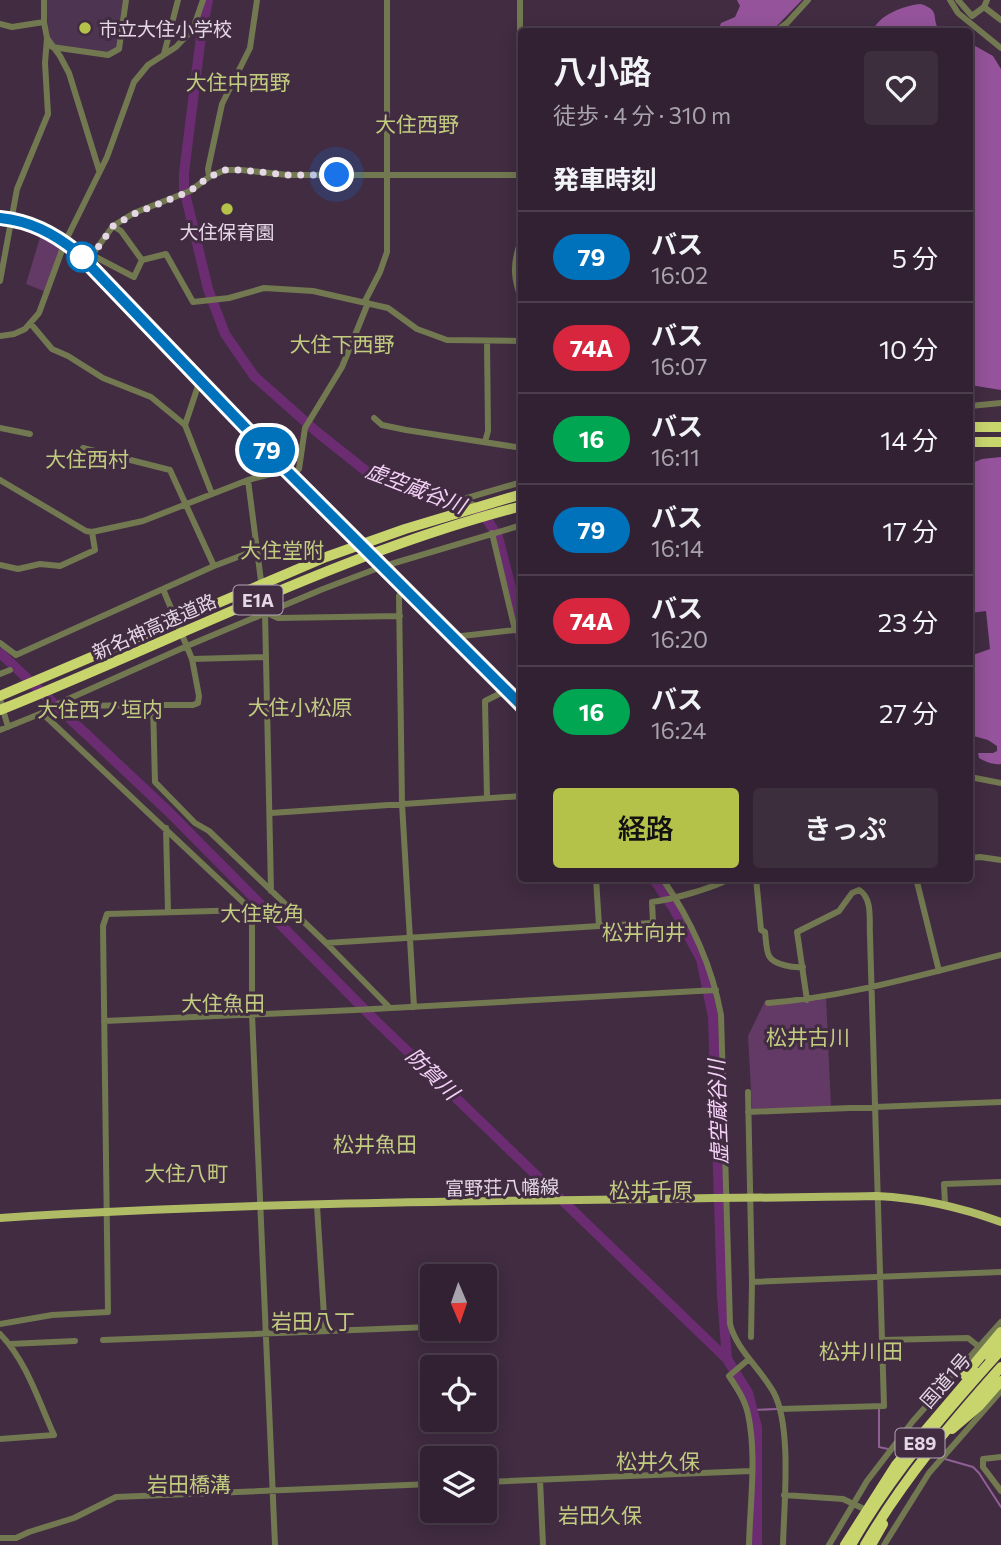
<!DOCTYPE html>
<html lang="ja">
<head>
<meta charset="utf-8">
<style>
	body { margin:0; font-family:Commissioner,"Noto Sans JP",sans-serif; background:#3d2e3e; color:#f1f3f6; height:100vh; display:flex; flex-direction:column; font-size:26px; white-space:nowrap }
	* { box-sizing:border-box; margin:0 }
	p { font-size:23px; color:#a8a3ac }
	.icon { flex:none; width:38px; height:38px; fill:none; stroke:currentColor; stroke-width:2; stroke-linecap:round; stroke-linejoin:round }
	.map { position:relative; flex:1; overflow:hidden }
	.side { position:absolute; left:518px; top:28px; width:455px; height:854px; display:flex; flex-direction:column; background:#312132; border-radius:7px; box-shadow:0 4px 18px #0003,0 0 0 2px #4c3e4d }
	.side>* { flex:none }
	.badge { padding:0 14px; border-radius:23px; font-size:24px; line-height:46px }
	.needle { width:46px; rotate:178deg }
	.buttons { position:absolute; left:420px; top:1264px; display:grid; gap:14px }
	.buttons a { display:grid; place-items:center; width:77px; height:77px; border-radius:7px; background:#312132; box-shadow:0 4px 18px #0003,0 0 0 2px #4c3e4d; font-size:35px }
	.you { position:absolute; width:35px; height:35px; margin:-18px; border:5px solid #fff; border-radius:50%; background:#1a73e8; box-shadow:0 0 0 10px #1a73e833 }
	.map>.badge { position:absolute; translate:-50% -50%; box-shadow:0 0 0 4px #fff }
	h2 { padding:0 35px; font-size:26px; line-height:63px }
	.round { display:grid; place-items:center; flex:none; width:74px; height:74px; border-radius:7px; background:#3d2e3e }
	.overview { display:flex; align-items:center; justify-content:space-between; height:119px; padding:0 35px }
	h1 { font-size:33px; font-weight:600; line-height:52px }
	.action { display:flex; gap:14px; margin-top:auto; padding:14px 35px }
	.action a { flex:1; height:80px; border-radius:7px; background:#b5c249; color:#111; font-size:28px; font-weight:600; line-height:80px; text-align:center }
	.action a+a { background:#3d2e3e; color:#f1f3f6 }
	ul { padding:0; list-style:none }
	li { display:flex; align-items:center; gap:21px; height:91px; padding:0 35px; border-top:2px solid #4c3e4d }
	li div { flex:1 }
	li b { display:block; font-size:26px }
	li em { font-style:normal }
	li .badge { min-width:77px; font-weight:700; text-align:center }
	.map>svg:first-child { display:block }
</style>
</head>
<body>
<div class="map">
<svg width="1001" height="1545" viewBox="0 0 1001 1545">
	<rect width="100%" height="100%" fill="#412c42"/>
	<!-- built -->
	<path fill="#4d3450" d="M 46,0 L 124,0 L 118,47 L 108,53 L 54,45 L 49,39 Z"/>
	<!-- green -->
	<path fill="#633966" d="M 41,234 L 63,247 L 46,292 L 26,284 Z
		M 826,997 L 831,1107 L 752,1109 L 748,1036 L 765,1001 Z"/>
	<!-- forest -->
	<path fill="#94539a" d="M 737,0 L 802,0 L 772,31 L 718,31 L 721,23 L 735,17 L 740,6 Z
		M 921,4 C 942,11 930,18 940,31 L 873,31 C 878,15 905,5 921,4 Z
		M 970,43 L 993,56 L 1001,69 L 1001,390 L 970,385 Z
		M 1001,457 L 1001,764 C 994,765 985,762 979,758 L 978,753 L 993,753 L 997,751 L 997,746 L 988,740 L 970,735 L 970,656 L 990,649 L 986,611 L 970,613 L 970,464 L 982,459 Z"/>
	<g fill="none" stroke-linecap="round" stroke-linejoin="round">
		<!-- stream -->
		<path stroke="#905f94" stroke-width="2" d="M 879,1409 L 879,1447 L 888,1449
			M 753,1410 L 777,1409
			M 945,1459 L 973,1467 L 979,1473 L 1001,1507"/>
		<!-- river -->
		<path stroke="#6b2c71" stroke-width="10" d="M 208,0 L 201,36 L 184,173 L 184,189 L 208,289 L 225,334 L 254,376 L 317,432 L 366,471 L 403,486 L 465,504 L 483,513 L 498,537 L 513,595 L 522,647
			M 0,653 L 168,811 L 375,1020 L 727,1359 L 748,1393 L 757,1427 L 757,1545
			M 653,878 L 674,909 L 701,959 L 713,1017 L 722,1296 L 727,1359"/>
		<!-- minor -->
		<path stroke="#727850" stroke-width="6" d="M 44,0 L 44,22 L 47,38 L 60,56 L 69,73 L 99,170
			M 520,0 L 520,243 C 512,267 514,279 522,302
			M 950,0 L 958,13 L 1001,48
			M 958,0 L 972,16 L 984,7
			M 987,0 L 984,7 L 1001,20
			M 0,24 L 12,27 L 44,22
			M 775,32 L 787,23 L 808,0
			M 52,47 L 108,55 L 119,49 L 126,0
			M 164,54 L 178,0
			M 209,177 L 208,169 L 222,104 L 250,48 L 257,0
			M 0,218 C 30,221 53,233 77,252 L 286,470 L 522,707
			M 113,226 L 121,231 L 142,260 L 166,254 L 193,302 L 229,298 L 264,288 L 313,291 L 388,308 L 417,329 L 447,340 L 522,341
			M 92,255 L 134,277 L 142,260
			M 85,261 L 92,255 L 113,226 L 134,213 L 190,191 L 209,177 L 225,170 L 241,170 L 288,175 L 522,175
			M 0,281 L 17,189 L 48,114 L 45,63 L 47,38
			M 365,301 L 380,272 L 387,252 L 387,0
			M 31,324 L 52,349 L 68,356 L 103,378 L 151,397 L 185,425 L 212,494
			M 0,336 L 14,334 L 25,329 L 39,313 L 65,242 L 107,157 L 134,82 L 148,65 L 176,47 L 193,29 L 203,0
			M 970,406 L 1001,403
			M 374,418 L 382,425 L 406,430 L 522,448
			M 185,425 L 200,380
			M 0,428 L 30,434
			M 485,442 L 488,431 L 487,342
			M 291,475 L 299,469 L 305,428 L 342,367 L 368,303
			M 0,480 L 86,531 L 92,532 L 143,521 L 248,480 L 286,470
			M 248,480 L 265,612 L 271,891
			M 479,507 L 464,501 L 467,498 L 522,482
			M 0,565 L 18,569 L 40,564 L 60,566 L 95,550 L 92,532
			M 214,566 L 256,550
			M 163,589 L 192,659
			M 403,589 L 399,596 L 402,804 L 414,1007
			M 265,612 L 278,618 L 400,616
			M 453,637 L 515,630 L 492,533
			M 0,643 L 16,655 L 214,566 L 170,470 L 83,448
			M 0,674 L 10,670
			M 0,699 L 8,727
			M 66,700 L 71,706 L 153,705 L 155,782 L 195,823 L 209,831 L 326,943 L 390,1008
			M 153,705 L 193,705 L 198,703 L 199,696 L 192,659 L 266,657
			M 42,713 L 245,904 L 251,912
			M 0,730 L 42,713 L 66,700 L 187,646 L 323,589 L 381,567 L 522,525
			M 970,777 L 1001,783
			M 487,797 L 485,701 L 507,690
			M 271,813 L 522,796
			M 166,828 L 168,912
			M 970,858 L 980,857 L 1001,860
			M 596,878 L 599,926 L 653,923 L 652,902 C 669,900 715,888 730,878
			M 662,878 C 691,920 712,966 721,1015 L 730,1324 C 737,1351 761,1369 774,1393 C 792,1428 784,1504 783,1545
			M 756,878 L 761,930 L 765,932 C 766,939 766,950 769,956 C 774,965 794,968 803,967
			M 916,878 L 939,971
			M 256,911 L 252,913 L 252,1014 L 275,1545
			M 326,943 L 599,926
			M 807,1000 L 797,932 L 839,911 L 852,893 L 859,890 C 873,898 869,921 870,936 L 882,1340 L 968,1338 L 982,1349
			M 768,1003 C 847,997 924,974 1001,955
			M 104,1021 L 355,1010 L 716,990
			M 748,1092 L 752,1282 L 751,1337
			M 748,1112 L 1001,1102
			M 945,1203 L 944,1184 L 1001,1182
			M 317,1206 L 325,1331
			M 752,1282 L 1001,1272
			M 0,1324 L 52,1315 L 108,1312 L 103,926 L 107,914 L 248,910
			M 0,1334 C 26,1360 39,1402 54,1435 L 0,1439
			M 103,1340 L 429,1327
			M 10,1344 L 75,1341
			M 780,1409 L 884,1406 L 882,1340
			M 1001,1457 L 983,1459 L 983,1467 L 1001,1491
			M 540,1480 L 543,1545
			M 485,1482 L 751,1471
			M 784,1495 L 843,1499 L 862,1508
			M 0,1538 L 16,1538 L 29,1532 L 74,1518 L 116,1497 L 432,1484
			M 749,1545 C 750,1503 757,1456 748,1414 C 745,1400 737,1388 729,1376 L 749,1359
			M 829,1545 L 867,1481 L 913,1421 L 1001,1322
			M 884,1545 L 929,1473 L 1001,1391"/>
		<!-- major -->
		<path stroke="#b0bb66" stroke-width="8" d="M 0,1218 C 292,1199 585,1201 877,1196 C 921,1198 960,1207 1001,1222"/>
		<!-- highway -->
		<path stroke="#c8d56d" stroke-width="10" d="M 970,427 L 1001,427
			M 970,442 L 1001,442
			M 989,1356 L 1001,1343
			M 965,1375 L 1001,1332
			M 952,1429 L 979,1406 L 1001,1381
			M 845,1545 L 896,1465 L 975,1372
			M 871,1545 L 883,1524"/>
		<!-- highway-bridge -->
		<path stroke="#c8d56d" stroke-width="10" d="M 0,696 L 326,557 L 405,529 L 522,494
			M 0,710 C 173,641 340,553 522,506
			M 851,1545 C 892,1473 946,1411 1001,1350
			M 865,1545 C 903,1480 951,1423 1001,1367"/>
	</g>
	<g fill="none" stroke-linecap="round" stroke-linejoin="round">
		<!-- line casing -->
		<g stroke="#fff" stroke-width="16">
			<path id="line" d="M 0,218 C 30,221 53,233 77,252 L 286,470 L 522,706"/>
		</g>
		<!-- line -->
		<use href="#line" stroke="#0072bc" stroke-width="10"/>
		<!-- walk -->
		<path stroke="#e5d7e5" stroke-width="7" stroke-dasharray="0 12.6" d="M 82,257 L 85,261 L 92,256 L 113,226 L 134,214 L 190,191 L 209,177 L 225,170 L 241,170 L 288,175 L 337,175"/>
	</g>
	<!-- markers -->
	<g fill="#b5c249" stroke="#412c42" stroke-width="2.5">
		<circle cx="85" cy="28" r="7"/>
		<circle cx="227" cy="209" r="7"/>
	</g>
	<circle fill="#fff" stroke="#0072bc" stroke-width="3.5" cx="82" cy="257" r="14"/>
	<g text-anchor="middle" dominant-baseline="central" stroke-width="6" stroke-linejoin="round" paint-order="stroke">
		<!-- shield labels -->
		<g fill="#412c42" stroke="#b4a4b4" stroke-width="2">
			<rect x="233.5" y="585.5" width="49" height="29" rx="5"/>
			<rect x="895.5" y="1428.5" width="49" height="29" rx="5"/>
		</g>
		<g font-size="18" font-weight="bold" fill="#e5d7e5">
			<text x="258" y="600">E1A</text>
			<text x="920" y="1443">E89</text>
		</g>
		<!-- poi labels -->
		<g font-size="19" fill="#e5d7e5" stroke="#412c42" text-anchor="start">
			<text x="99" y="28">市立大住小学校</text>
			<text x="227" y="231" text-anchor="middle">大住保育園</text>
		</g>
		<!-- street labels -->
		<g font-size="19" fill="#e5d7e5" stroke="#412c42">
			<text transform="translate(154 626) rotate(-24)">新名神高速道路</text>
			<text transform="translate(502 1187) rotate(-1)">富野荘八幡線</text>
			<text transform="translate(945 1380) rotate(-49)">国道1号</text>
		</g>
		<!-- neighbourhood labels -->
		<g font-size="21" fill="#c2cc7f" stroke="#412c42">
			<text x="238" y="81">大住中西野</text>
			<text x="417" y="123">大住西野</text>
			<text x="342" y="343">大住下西野</text>
			<text x="87" y="458">大住西村</text>
			<text x="282" y="549">大住堂附</text>
			<text x="300" y="706">大住小松原</text>
			<text x="100" y="708">大住西ノ垣内</text>
			<text x="262" y="912">大住乾角</text>
			<text x="644" y="931">松井向井</text>
			<text x="223" y="1002">大住魚田</text>
			<text x="808" y="1036">松井古川</text>
			<text x="375" y="1143">松井魚田</text>
			<text x="186" y="1172">大住八町</text>
			<text x="651" y="1189">松井千原</text>
			<text x="313" y="1320">岩田八丁</text>
			<text x="861" y="1350">松井川田</text>
			<text x="658" y="1460">松井久保</text>
			<text x="189" y="1483">岩田橋溝</text>
			<text x="600" y="1514">岩田久保</text>
		</g>
		<!-- water labels -->
		<g font-size="21" font-style="italic" fill="#f5d1f8" stroke="#412c42">
			<text transform="translate(416 487) rotate(21)">虚空蔵谷川</text>
			<text transform="translate(433 1073) rotate(44)">防賀川</text>
			<text transform="translate(717 1112) rotate(-92)">虚空蔵谷川</text>
		</g>
	</g>
</svg>
<div class="buttons">
<a><svg class="needle" viewBox="-14 -14 28 28"><path d="M0-13l5 13h-10z" fill="#e53935"/><path d="M0 13l5-13h-10z" fill="#a8a3ac"/></svg></a>
<a><svg class="icon" aria-label="locate" viewBox="0 0 24 24"><circle cx="12" cy="12" r="6"/><path d="M12 2v4M12 18v4M2 12h4M18 12h4"/></svg></a>
<a><svg class="icon" aria-label="layers" viewBox="0 0 24 24"><path d="M12 4l9 5-9 5-9-5zM3 14l9 5 9-5"/></svg></a>
</div>
<div class="you" style="left:337px;top:175px"></div>
<b class="badge" style="left:267px;top:450px;background:#0072bc;color:#fff">79</b>
<section class="side">
<div class="overview"><div><h1>八小路</h1><p>徒歩 · 4 分 · 310 m</p></div><a class="round"><svg class="icon" aria-label="heart" viewBox="0 0 24 24"><path d="M12 20l-8-8c-3-5 5-10 8-4 3-6 11-1 8 4z"/></svg></a></div>
<h2>発車時刻</h2>
<ul>
<li><span class="badge" style="background:#0072bc;color:#fff">79</span><div><b>バス</b><p>16:02</p></div><em>5 分</em></li>
<li><span class="badge" style="background:#d7263d;color:#fff">74A</span><div><b>バス</b><p>16:07</p></div><em>10 分</em></li>
<li><span class="badge" style="background:#00a651;color:#fff">16</span><div><b>バス</b><p>16:11</p></div><em>14 分</em></li>
<li><span class="badge" style="background:#0072bc;color:#fff">79</span><div><b>バス</b><p>16:14</p></div><em>17 分</em></li>
<li><span class="badge" style="background:#d7263d;color:#fff">74A</span><div><b>バス</b><p>16:20</p></div><em>23 分</em></li>
<li><span class="badge" style="background:#00a651;color:#fff">16</span><div><b>バス</b><p>16:24</p></div><em>27 分</em></li>
</ul>
<div class="action"><a>経路</a><a>きっぷ</a></div>
</section>
</div>
</body>
</html>
